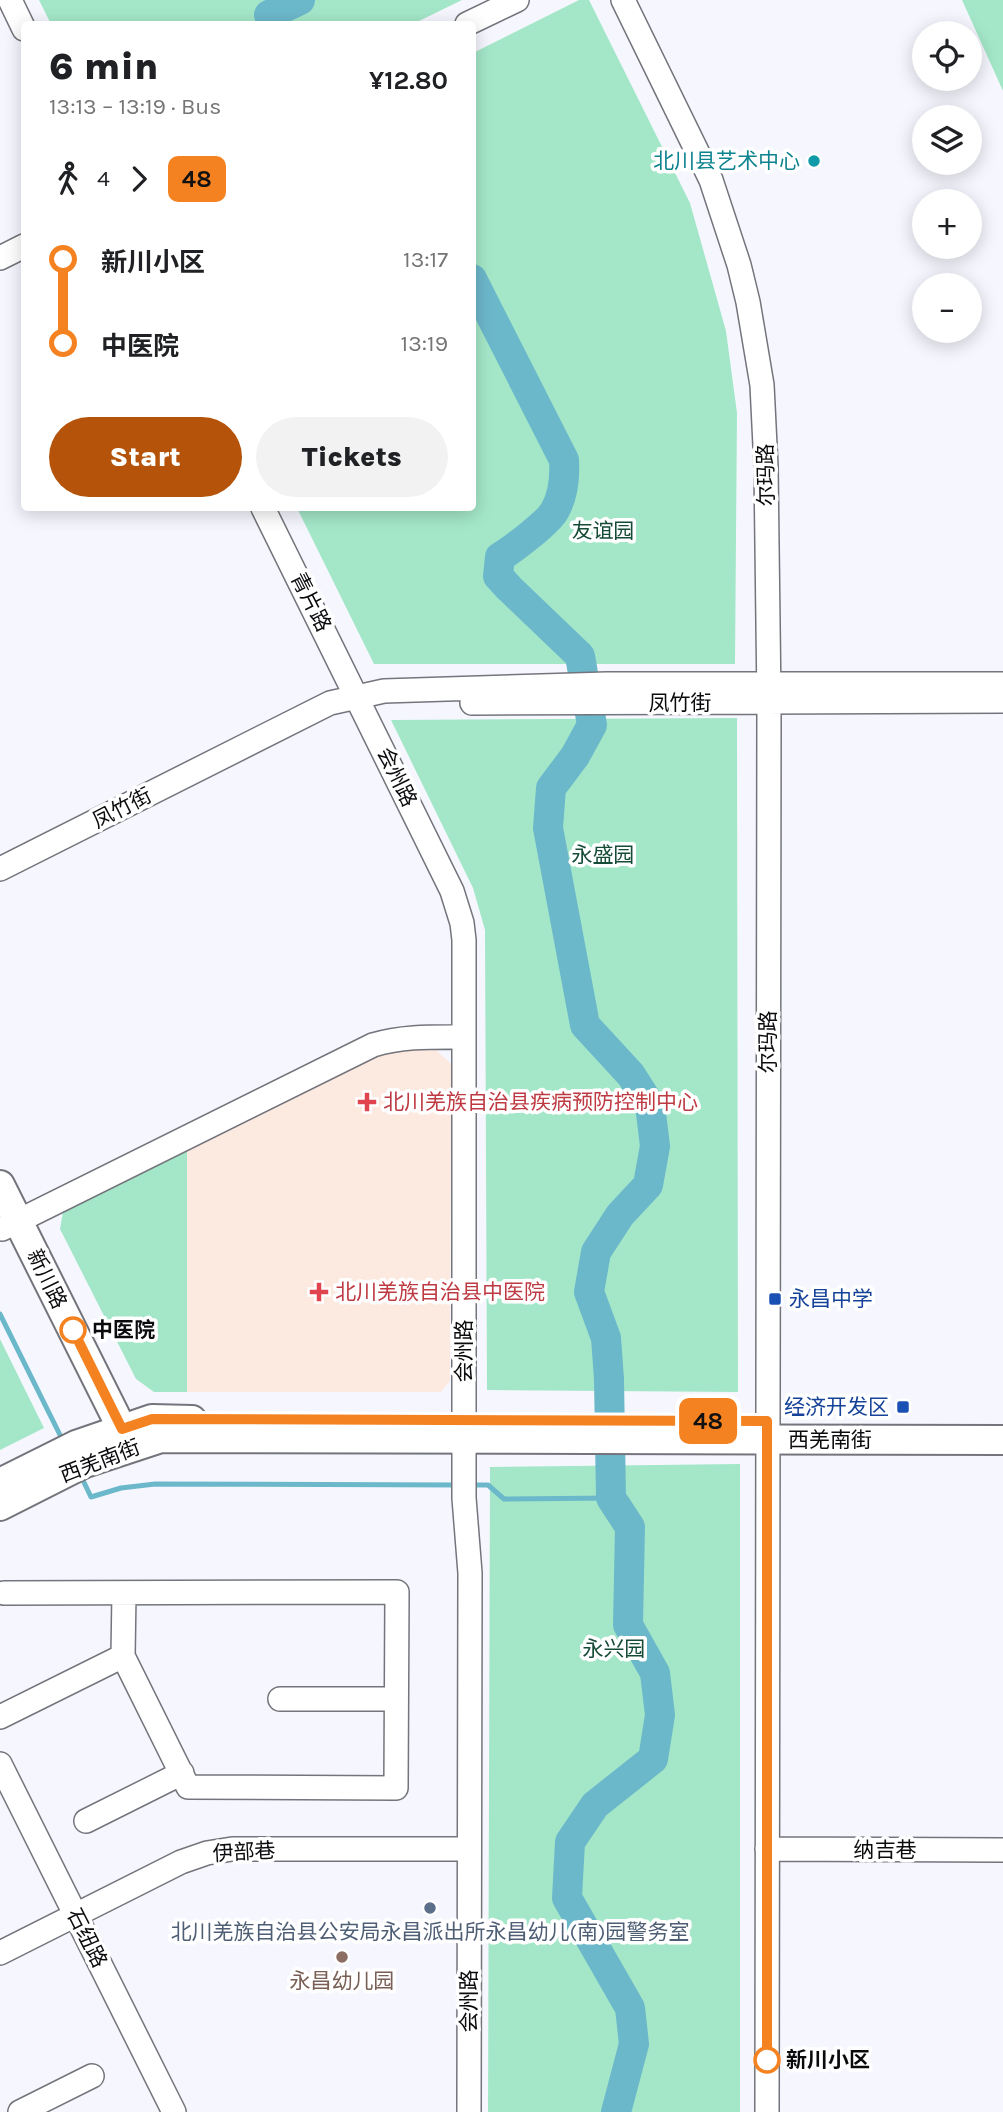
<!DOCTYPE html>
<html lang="en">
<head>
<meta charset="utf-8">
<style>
	body { margin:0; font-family:Karla,"Noto Sans SC",sans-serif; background:#f2f2f2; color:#202124; height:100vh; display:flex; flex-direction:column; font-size:26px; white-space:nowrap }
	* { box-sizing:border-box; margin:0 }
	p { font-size:23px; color:#757577 }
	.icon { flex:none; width:38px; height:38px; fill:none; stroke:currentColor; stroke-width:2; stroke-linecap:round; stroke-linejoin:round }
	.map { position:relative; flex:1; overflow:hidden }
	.side { position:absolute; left:21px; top:21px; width:455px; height:490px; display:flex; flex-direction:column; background:#fff; border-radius:7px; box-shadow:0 4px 18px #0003 }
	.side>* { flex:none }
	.badge { padding:0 14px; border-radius:10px; font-size:24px; line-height:46px }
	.buttons { position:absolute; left:912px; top:21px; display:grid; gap:14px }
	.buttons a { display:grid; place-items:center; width:70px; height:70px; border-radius:50%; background:#fff; box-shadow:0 4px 18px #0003; font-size:35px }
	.map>.badge { position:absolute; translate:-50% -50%; box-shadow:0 0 0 4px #fff }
	.legs { display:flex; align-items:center; gap:10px; height:77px; padding:0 28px; font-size:23px }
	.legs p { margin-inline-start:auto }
	.headline { display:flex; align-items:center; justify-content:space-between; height:119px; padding:0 28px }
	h1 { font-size:38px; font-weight:800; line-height:52px }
	.action { display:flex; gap:14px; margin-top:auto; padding:14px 28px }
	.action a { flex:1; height:80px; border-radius:42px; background:#b45309; color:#fff; font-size:28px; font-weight:800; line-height:80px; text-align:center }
	.action a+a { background:#f2f2f2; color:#202124 }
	ul { padding:0 28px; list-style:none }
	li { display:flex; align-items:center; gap:24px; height:84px; font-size:26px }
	li i { display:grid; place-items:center; width:10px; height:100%; margin:0 9px; background:currentColor }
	li i::after { content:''; width:18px; height:18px; margin:-9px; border:5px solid; border-radius:50%; background:#fff }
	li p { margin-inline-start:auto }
	li:first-child i { background:linear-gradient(#0000 50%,currentColor 0) }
	li:last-child i { background:linear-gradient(currentColor 50%,#0000 0) }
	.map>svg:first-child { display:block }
</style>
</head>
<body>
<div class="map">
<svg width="1003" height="2112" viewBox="0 0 1003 2112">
	<rect width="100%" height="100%" fill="#f6f7fe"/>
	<!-- medical -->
	<path fill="#fce9e0" d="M 435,1049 L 451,1064 L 450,1381 L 441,1392 L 187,1392 L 187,1151 L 352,1066 L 382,1054 L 406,1050 Z"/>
	<!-- green -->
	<path fill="#a4e7c8" d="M 39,0 L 462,0 L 413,24 L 51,24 Z
		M 579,0 L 589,0 L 690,203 L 726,331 L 737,413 L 735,664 L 374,664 L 297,508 L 472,508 L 473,53 Z
		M 962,0 L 1003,0 L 1003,91 Z
		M 737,718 L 738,1392 L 487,1390 L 485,930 L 473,888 L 391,720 Z
		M 187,1151 L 187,1392 L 154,1392 L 136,1379 L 60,1229 L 63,1212 Z
		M 0,1339 L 44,1428 L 0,1450 Z
		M 740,1464 L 740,2112 L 488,2112 L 490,1467 Z"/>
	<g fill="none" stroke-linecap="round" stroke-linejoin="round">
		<!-- stream -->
		<path stroke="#6cb8cb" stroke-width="5" d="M 0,1314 L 64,1443
			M 80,1474 L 91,1497 L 121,1488 L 155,1484 L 459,1485
			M 469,1485 L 488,1485 L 504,1499 L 611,1498"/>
		<!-- river -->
		<path stroke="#6cb8cb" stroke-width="30" d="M 269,15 L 300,0
			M 472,279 L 564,460 C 565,477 564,494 555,510 C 550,521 512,550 500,557 L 498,576 L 509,588 L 580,656 L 592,725 L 575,756 L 551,788 L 548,828 L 585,1025 L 631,1075 L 650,1105 L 655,1146 L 648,1185 L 620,1215 L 596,1252 L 589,1292 L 606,1338 L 609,1379 L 611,1498 L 630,1527 L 628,1625 L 655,1673 L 660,1715 L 653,1759 L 595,1805 L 570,1842 L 567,1898 L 630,2008 L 634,2044 L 616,2112"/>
		<!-- minor casing -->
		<g stroke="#74757c" stroke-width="26">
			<path id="minor" d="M 10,0 L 24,29
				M 623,0 L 711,180 L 739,265 L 748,302 L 762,385 L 766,466 L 769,702 L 767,2112
				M 467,24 L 517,0
				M 0,258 L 24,246
				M 263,508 L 452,891 L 462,923 L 464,940 L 464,1498 L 470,1573 L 469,2112
				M 472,703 L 1003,701
				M 0,869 L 330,703 L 384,691 L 607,684 L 1003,684
				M 2,1229 L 373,1045 C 403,1036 432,1037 464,1037
				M 4,1593 L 397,1592 L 396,1788 L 188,1787 L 123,1656 L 124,1593
				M 280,1699 L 396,1699
				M 0,1717 L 123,1656
				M 0,1764 L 174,2112
				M 86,1821 L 182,1773
				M 767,1849 L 1003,1850
				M 0,1953 L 181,1862 L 207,1853 L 232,1849 L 469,1849
				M 20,2112 L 92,2076"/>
		</g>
		<!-- major casing -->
		<g stroke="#74757c" stroke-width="32">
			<path id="major" d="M 0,1185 L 130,1445
				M 0,1483 L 76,1445 L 152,1419 L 192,1420
				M 0,1506 L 85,1463 L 161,1438 L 1003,1440"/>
		</g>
		<!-- minor -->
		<use href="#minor" stroke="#fff" stroke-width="23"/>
		<!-- major -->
		<use href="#major" stroke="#fff" stroke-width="28"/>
	</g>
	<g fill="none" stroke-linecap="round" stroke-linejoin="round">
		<!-- line-1 casing -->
		<g stroke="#fff" stroke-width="16">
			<path id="line-1" d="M 73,1330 L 122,1429 L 152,1419 L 767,1421 L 767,2060"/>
		</g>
		<!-- line-1 -->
		<use href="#line-1" stroke="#f58220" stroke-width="10"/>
	</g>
	<!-- markers -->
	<circle fill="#0f9aa8" stroke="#fff" stroke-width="2.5" cx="814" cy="161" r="7"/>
	<g fill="#e0444e" stroke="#fff" stroke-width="2.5">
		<path d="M363.5 1091.5h7v7h7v7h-7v7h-7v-7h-7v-7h7z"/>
		<path d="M315.5 1281.5h7v7h7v7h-7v7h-7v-7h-7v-7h7z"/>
	</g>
	<g fill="#1a4fb4" stroke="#fff" stroke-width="2.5">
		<rect x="768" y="1292" width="14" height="14" rx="3.5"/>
		<rect x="896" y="1400" width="14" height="14" rx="3.5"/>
	</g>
	<g fill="#fff" stroke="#f58220" stroke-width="3.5">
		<circle cx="73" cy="1330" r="12"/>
		<circle cx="767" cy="2060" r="12"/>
	</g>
	<circle fill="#5c6f8a" stroke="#fff" stroke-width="2.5" cx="430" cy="1908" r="7"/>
	<circle fill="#8d6e63" stroke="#fff" stroke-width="2.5" cx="342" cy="1957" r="7"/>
	<g text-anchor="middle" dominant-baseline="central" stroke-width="7" stroke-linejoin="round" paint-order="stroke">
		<!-- culture labels -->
		<g font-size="21" fill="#0d838f" stroke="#fff" text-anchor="end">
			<text x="800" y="161">北川县艺术中心</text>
		</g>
		<!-- street labels -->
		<g font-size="21" fill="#0b0b0e" stroke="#fff">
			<text transform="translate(766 475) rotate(-91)">尔玛路</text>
			<text transform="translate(311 602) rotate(63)">青片路</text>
			<text x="680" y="703">凤竹街</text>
			<text transform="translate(397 777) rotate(64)">会州路</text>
			<text transform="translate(122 808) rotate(-27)">凤竹街</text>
			<text transform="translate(768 1042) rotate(-90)">尔玛路</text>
			<text transform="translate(47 1279) rotate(64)">新川路</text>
			<text transform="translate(464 1351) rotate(-90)">会州路</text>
			<text x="830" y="1440">西羌南街</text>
			<text transform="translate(100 1461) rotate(-21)">西羌南街</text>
			<text x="885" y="1850">纳吉巷</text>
			<text transform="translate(244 1852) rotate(-3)">伊部巷</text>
			<text transform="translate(87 1938) rotate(63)">石纽路</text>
			<text transform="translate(469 2001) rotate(-90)">会州路</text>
		</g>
		<!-- park labels -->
		<g font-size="21" fill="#164b37" stroke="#fff">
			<text x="603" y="531">友谊园</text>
			<text x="603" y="855">永盛园</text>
			<text x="614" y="1649">永兴园</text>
		</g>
		<!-- health labels -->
		<g font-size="21" fill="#be3a42" stroke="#fff" text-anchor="start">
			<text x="383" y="1102">北川羌族自治县疾病预防控制中心</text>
			<text x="335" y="1292">北川羌族自治县中医院</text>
		</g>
		<!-- transit labels -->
		<g font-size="21" fill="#164399" stroke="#fff" text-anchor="start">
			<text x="789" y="1299">永昌中学</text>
			<text x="889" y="1407" text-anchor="end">经济开发区</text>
		</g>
		<!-- stop labels -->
		<g font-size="21" font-weight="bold" fill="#0b0b0e" stroke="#fff" text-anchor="start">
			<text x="92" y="1330">中医院</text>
			<text x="786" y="2060">新川小区</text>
		</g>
		<!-- service labels -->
		<g font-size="21" fill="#4e5e75" stroke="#fff">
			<text x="430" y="1932">北川羌族自治县公安局永昌派出所永昌幼儿(南)园警务室</text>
		</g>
		<!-- education labels -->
		<g font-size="21" fill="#785e54" stroke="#fff">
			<text x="342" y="1981">永昌幼儿园</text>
		</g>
	</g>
</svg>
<div class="buttons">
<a><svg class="icon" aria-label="locate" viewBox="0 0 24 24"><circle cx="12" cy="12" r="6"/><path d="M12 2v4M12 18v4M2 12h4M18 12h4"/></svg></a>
<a><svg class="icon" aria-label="layers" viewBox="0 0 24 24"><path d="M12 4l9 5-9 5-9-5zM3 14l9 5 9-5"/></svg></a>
<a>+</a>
<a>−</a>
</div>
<b class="badge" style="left:708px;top:1421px;background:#f58220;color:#111">48</b>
<section class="side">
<div class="headline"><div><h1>6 min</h1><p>13:13 – 13:19 · Bus</p></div><b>¥12.80</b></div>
<div class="legs"><svg class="icon" aria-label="walk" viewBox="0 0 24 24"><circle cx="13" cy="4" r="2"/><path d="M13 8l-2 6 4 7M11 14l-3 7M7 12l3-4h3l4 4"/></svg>4<svg class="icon" aria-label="forward" viewBox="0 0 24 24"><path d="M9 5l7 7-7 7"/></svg><b class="badge" style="background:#f58220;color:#111">48</b></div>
<ul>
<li><i style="color:#f58220"></i><b>新川小区</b><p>13:17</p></li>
<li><i style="color:#f58220"></i><b>中医院</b><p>13:19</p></li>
</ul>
<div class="action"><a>Start</a><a>Tickets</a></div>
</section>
</div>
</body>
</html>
